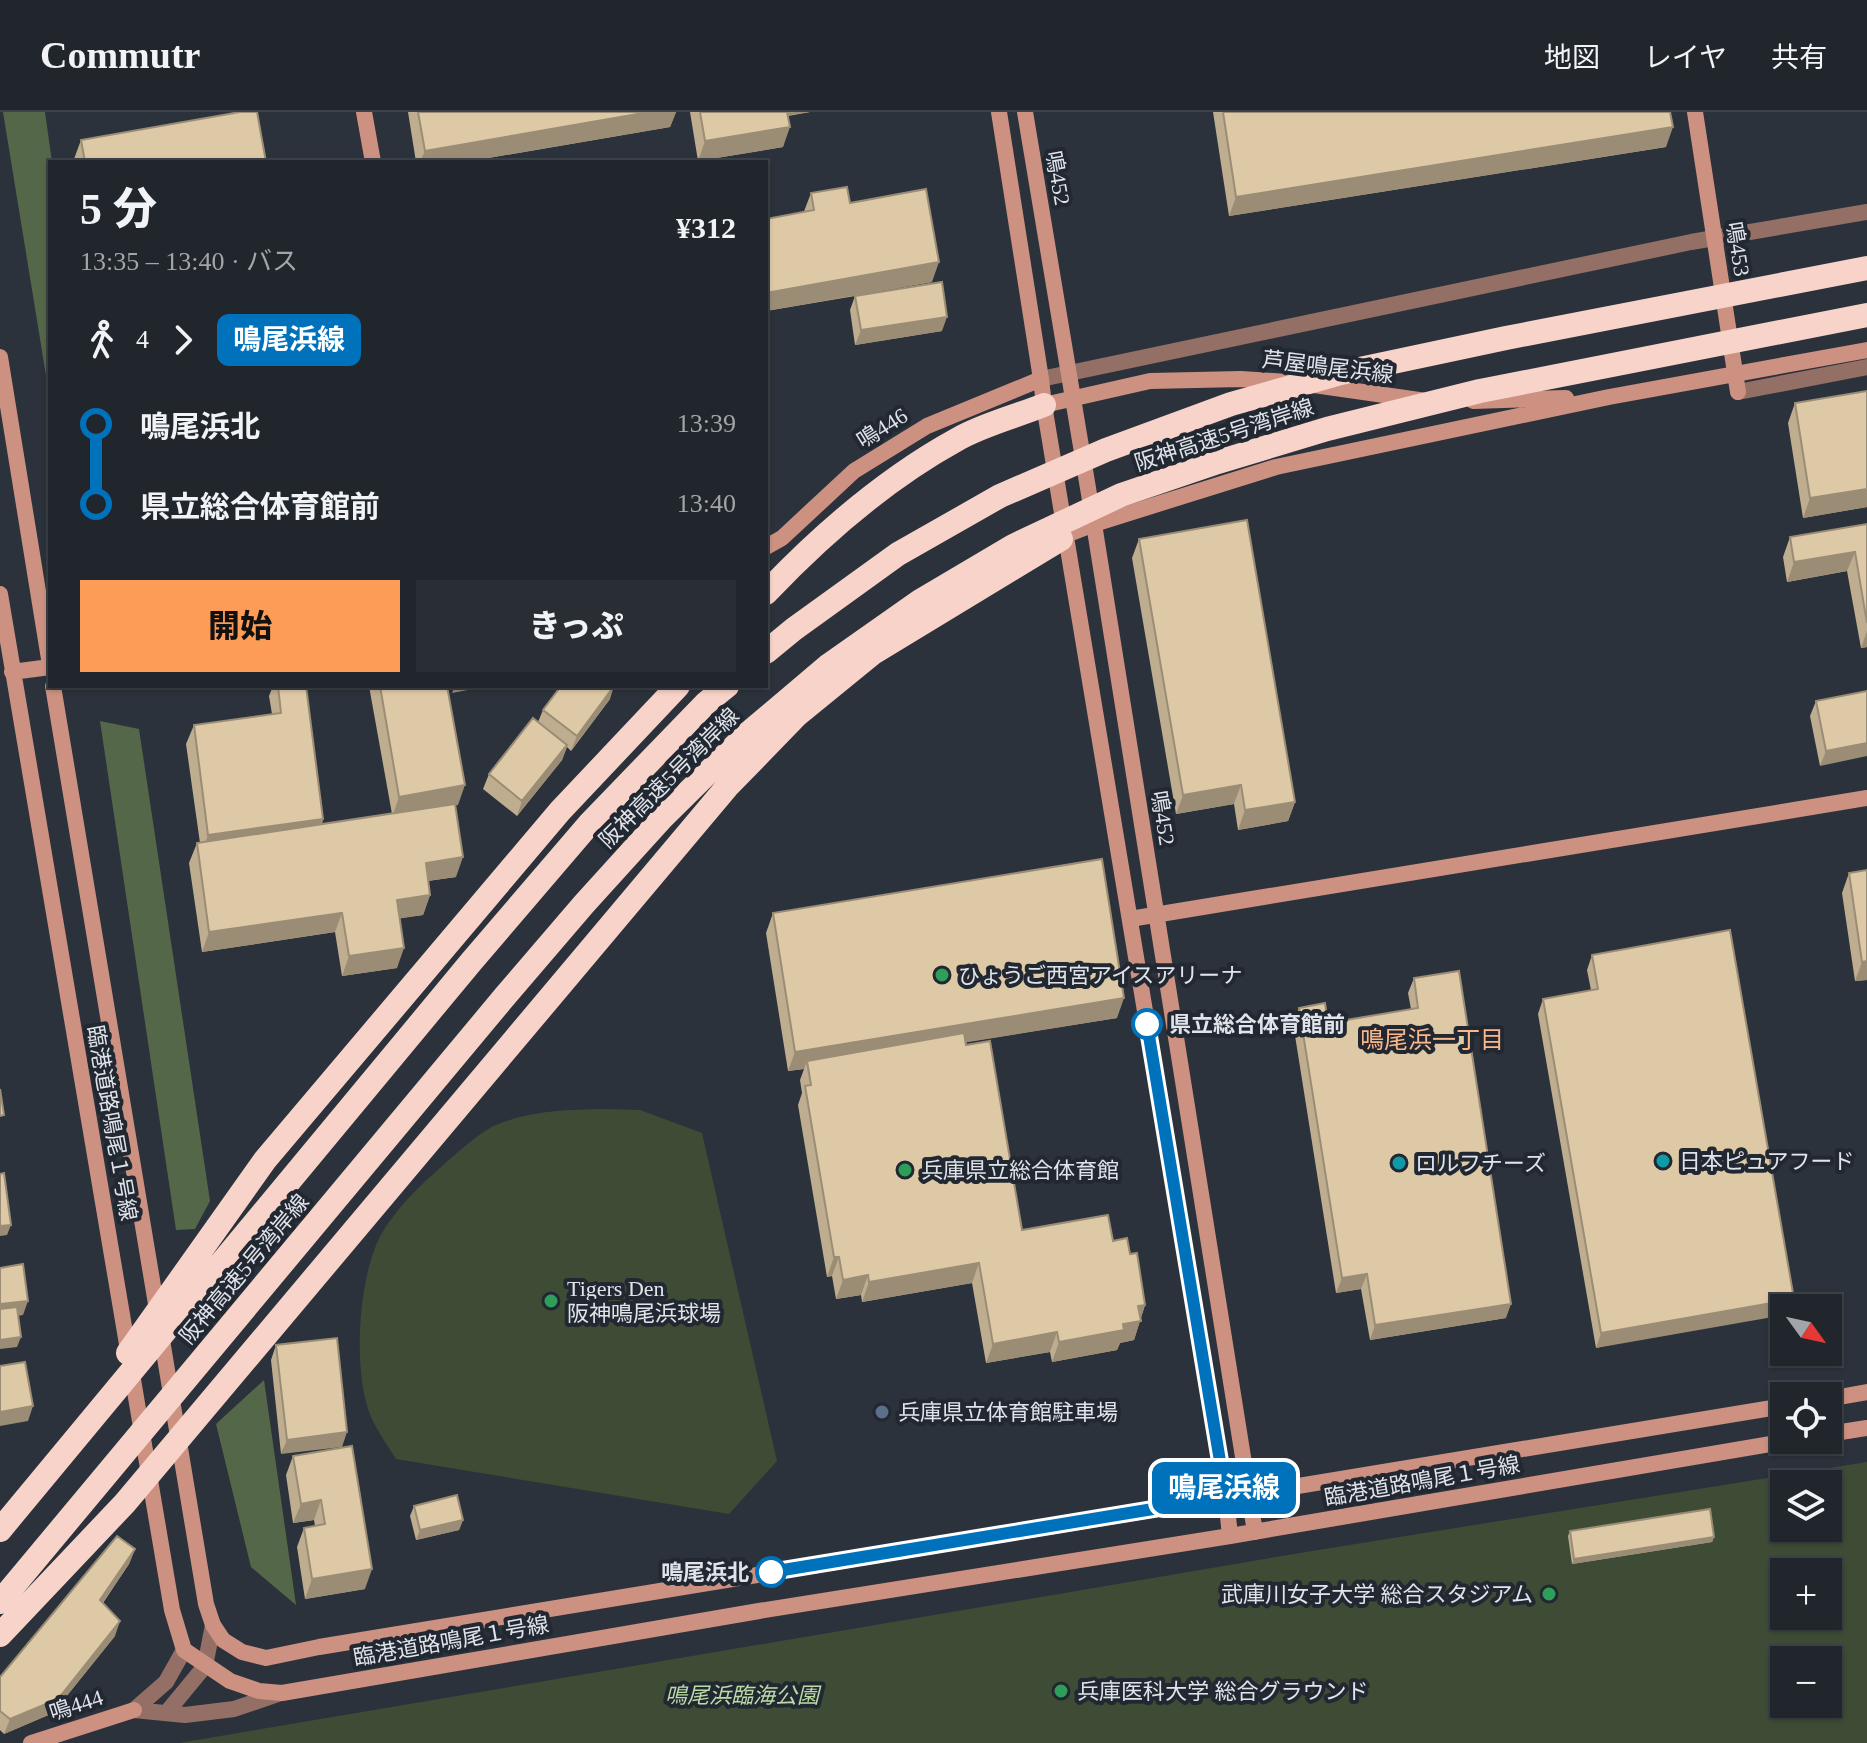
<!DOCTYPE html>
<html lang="ja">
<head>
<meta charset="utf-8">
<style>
	body { margin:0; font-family:"Times New Roman","Noto Sans JP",serif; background:#282e34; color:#f1f3f6; height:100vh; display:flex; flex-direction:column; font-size:30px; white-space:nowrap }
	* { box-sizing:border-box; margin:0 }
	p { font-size:26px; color:#a2a5a9 }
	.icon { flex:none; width:44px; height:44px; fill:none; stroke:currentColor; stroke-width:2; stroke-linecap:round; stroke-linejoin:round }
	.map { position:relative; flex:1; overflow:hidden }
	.sheet { position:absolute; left:48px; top:48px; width:720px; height:528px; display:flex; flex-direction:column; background:#20262c; border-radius:0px; box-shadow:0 2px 6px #0004,0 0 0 2px #3d4348 }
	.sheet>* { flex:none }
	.badge { padding:0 16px; border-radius:12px; font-size:28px; line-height:52px }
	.needle { width:52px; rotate:123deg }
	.buttons { position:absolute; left:1770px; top:1182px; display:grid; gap:16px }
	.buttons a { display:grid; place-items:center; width:72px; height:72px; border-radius:0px; background:#20262c; box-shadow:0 2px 6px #0004,0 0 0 2px #3d4348; font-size:40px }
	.map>.badge { position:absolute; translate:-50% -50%; box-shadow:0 0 0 4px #fff }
	.legs { display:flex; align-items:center; gap:12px; height:88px; padding:0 32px; font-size:26px }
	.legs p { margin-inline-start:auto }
	.head { display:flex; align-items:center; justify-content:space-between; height:136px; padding:0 32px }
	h1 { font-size:44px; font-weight:800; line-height:60px }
	.primary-button { display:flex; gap:16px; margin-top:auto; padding:16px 32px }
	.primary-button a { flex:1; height:92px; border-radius:0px; background:#fd9c56; color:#111; font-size:32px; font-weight:800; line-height:92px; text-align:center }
	.primary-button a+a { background:#282e34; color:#f1f3f6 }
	ul { padding:0 32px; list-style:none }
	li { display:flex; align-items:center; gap:28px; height:80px; font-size:30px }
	li i { display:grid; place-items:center; width:12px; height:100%; margin:0 10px; background:currentColor }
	li i::after { content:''; width:20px; height:20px; margin:-10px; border:6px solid; border-radius:50%; background:#20262c }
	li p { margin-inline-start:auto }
	li:first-child i { background:linear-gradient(#0000 50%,currentColor 0) }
	li:last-child i { background:linear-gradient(currentColor 50%,#0000 0) }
	header { display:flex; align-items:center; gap:48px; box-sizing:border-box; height:112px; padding:0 40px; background:#20262c; border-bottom:2px solid #3d4348 }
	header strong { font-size:38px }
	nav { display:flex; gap:44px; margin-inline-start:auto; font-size:28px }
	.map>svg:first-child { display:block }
</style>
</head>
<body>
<header>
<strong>Commutr</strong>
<nav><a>地図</a><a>レイヤ</a><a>共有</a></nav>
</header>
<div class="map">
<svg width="1867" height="1631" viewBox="0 0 1867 1631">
	<rect width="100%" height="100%" fill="#2b323b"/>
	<!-- green -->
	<path fill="#3e4c36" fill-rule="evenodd" d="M 604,997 L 640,998 L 702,1021 L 777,1349 L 729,1402 L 396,1347 C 388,1334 378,1320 371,1305 C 352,1260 358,1163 382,1121 C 397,1096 417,1076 439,1057 C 451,1046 482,1018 496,1013 C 533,998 565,998 604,997 Z
		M 1867,1350 L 1867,1631 L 179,1631 L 1306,1440 ZM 1784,1372 L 1828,1372 L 1828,1416 L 1784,1416 ZM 1784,1460 L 1828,1460 L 1828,1504 L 1784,1504 ZM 1784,1548 L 1828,1548 L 1828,1592 L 1784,1592 Z"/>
	<!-- forest -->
	<path fill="#556749" d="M 3,0 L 45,0 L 52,50 L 50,50 L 50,288 Z
		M 100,609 L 139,617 L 210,1089 L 195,1117 L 176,1118 Z
		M 264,1268 L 296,1493 L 251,1455 L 216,1312 Z"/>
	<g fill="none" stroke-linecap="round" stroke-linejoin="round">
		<!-- street -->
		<path stroke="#946f65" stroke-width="16" d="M 1041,267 L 1691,130 L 1867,100
			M 1738,280 L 1867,255
			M 134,1598 L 185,1603 L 234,1597 L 281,1581
			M 134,1598 L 166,1570 L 184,1538
			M 167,1600 L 205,1554 L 213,1513"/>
		<!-- secondary -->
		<path stroke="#cc9181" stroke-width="16" d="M 364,0 L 373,50
			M 999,0 L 1041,267 L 1044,293 L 1226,1385 L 1230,1424
			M 1025,0 L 1094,412 L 1255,1420
			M 1695,0 L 1738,280
			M 0,245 L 50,553
			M 1314,273 L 1426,289
			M 1473,289 L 1566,286
			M 1044,293 L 1150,269 L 1241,267 L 1287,270
			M 1066,423 L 1094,412 L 1276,355 L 1609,285 L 1867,238
			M 766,435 L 782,426 L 854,359 L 927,314 L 1041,267
			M 0,482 L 172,1498 L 184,1538 L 230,1569 L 259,1579 L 282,1581 L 759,1499 L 1230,1424 L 1794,1328
			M 12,560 L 50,555
			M 53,574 L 206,1492 L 213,1513 L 223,1528 L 242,1540 L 266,1546 L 319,1535 L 1784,1294
			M 1130,807 L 1867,686
			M 1828,1287 L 1867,1280
			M 1828,1322 L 1867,1316
			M 31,1631 L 134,1598"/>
		<!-- highway -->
		<path stroke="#f8d3c9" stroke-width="24" d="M 766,481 C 823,421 885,367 958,327 C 982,313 1017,304 1044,293
			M 766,540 L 794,517 L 898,442 L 1000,384 L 1106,338 L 1231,292 L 1341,261 L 1506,226 L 1867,156
			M 128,1241 L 265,1048 L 560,699 L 678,574
			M 0,1418 L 471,850 L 590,711 L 706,591 L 727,574
			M 0,1490 L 506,883 L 584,792 L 662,706 L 745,624 L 829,553 L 920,489 L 1013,434 L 1121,383 L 1218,350 L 1327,317 L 1480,279 L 1867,203
			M 0,1523 L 125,1391 L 727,675 L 797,603 L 873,541 L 1061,427"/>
	</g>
	<!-- wall -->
	<path fill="#bfad90" d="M 408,0 L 676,0 L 670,15 L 465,50 L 416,50 Z
		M 690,0 L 810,0 L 788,4 L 783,35 L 698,49 Z
		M 1213,0 L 1670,0 L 1666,35 L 1229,104 Z
		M 81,28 L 266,50 L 75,50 L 74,47 Z
		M 811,81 L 850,91 L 932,170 L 858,183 L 942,219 L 855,233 L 850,198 L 855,184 L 766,199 Z
		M 1867,279 L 1867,395 L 1803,406 L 1788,311 L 1795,291 Z
		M 1867,412 L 1867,535 L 1861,536 L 1847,459 L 1787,470 L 1783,445 L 1790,425 Z
		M 1139,427 L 1295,690 L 1288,709 L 1238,718 L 1234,692 L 1176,702 L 1132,446 Z
		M 273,574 L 306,574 L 323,707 L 322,712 L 392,702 L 369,574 L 447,574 L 458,693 L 456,693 L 456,765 L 428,769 L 430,783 L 423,803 L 400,806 L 397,856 L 342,864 L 335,820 L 202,840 L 189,751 L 197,731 L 200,731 L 186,632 L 194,613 L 272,602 L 269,584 Z
		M 1867,579 L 1820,654 L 1810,604 L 1816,589 Z
		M 610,587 L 571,639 L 567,635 L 562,648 L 517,704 L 483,677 L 489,662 L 538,610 L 543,598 Z
		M 1849,761 L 1867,868 L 1855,869 L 1842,781 Z
		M 773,801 L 1117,906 L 966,930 L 1022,1118 L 1113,1129 L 1130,1142 L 1145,1193 L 1134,1228 L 1120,1231 L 1117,1238 L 1052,1250 L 1050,1240 L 986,1251 L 972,1171 L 862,1190 L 861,1183 L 836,1187 L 832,1164 L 827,1165 L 798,993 L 802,981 L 800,968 L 804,957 L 788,959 L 766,821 Z
		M 1592,843 L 1794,1187 L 1596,1236 L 1538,902 L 1543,887 L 1591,878 L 1587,858 Z
		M 1414,866 L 1506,1206 L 1370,1228 L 1361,1177 L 1336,1181 L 1293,911 L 1299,896 L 1328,911 L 1411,897 L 1408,881 Z
		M 337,1226 L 281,1342 L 271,1248 L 276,1233 Z
		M 352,1334 L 365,1477 L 305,1487 L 297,1435 L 304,1416 L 315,1414 L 314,1408 L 293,1411 L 286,1363 L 293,1344 Z
		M 414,1394 L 463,1408 L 459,1418 L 416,1428 L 410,1404 Z
		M 1570,1419 L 1714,1425 L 1712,1430 L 1572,1452 L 1568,1424 Z
		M 135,1437 L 129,1452 L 103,1491 L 115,1524 L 53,1601 L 4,1622 L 0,1618 L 0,1565 Z"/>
	<!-- shaded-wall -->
	<path fill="#9b8d75" d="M 649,0 L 676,0 L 670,15 L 465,50 L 420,50 L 425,39 Z
		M 780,0 L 810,0 L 778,5 Z
		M 790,15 L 783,35 L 698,49 L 705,29 Z
		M 1673,15 L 1666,35 L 1229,104 L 1236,85 Z
		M 939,150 L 932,170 L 766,199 L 766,181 Z
		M 947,205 L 942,219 L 855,233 L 861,218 Z
		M 1867,377 L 1867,395 L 1803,406 L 1810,386 Z
		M 1855,440 L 1847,459 L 1787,470 L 1794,450 Z
		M 1867,519 L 1867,535 L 1861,536 Z
		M 455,574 L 474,574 L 473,577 L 452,581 Z
		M 614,574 L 610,587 L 571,639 L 577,624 Z
		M 1867,631 L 1867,644 L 1820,654 L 1826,639 Z
		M 567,633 L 562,648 L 517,704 L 522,689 Z
		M 465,673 L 458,693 L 392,705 L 399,685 Z
		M 1241,673 L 1234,692 L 1176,702 L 1183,683 Z
		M 1295,690 L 1288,709 L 1238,718 L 1245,698 Z
		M 323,707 L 316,727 L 201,742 L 208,723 Z
		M 463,745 L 456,765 L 419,770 L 426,751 Z
		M 430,783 L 423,803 L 390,808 L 397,788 Z
		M 342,801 L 335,820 L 202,840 L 209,820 Z
		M 404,836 L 397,856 L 342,864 L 349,844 Z
		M 1867,849 L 1867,868 L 1855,869 L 1862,850 Z
		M 1124,886 L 1117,906 L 808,956 L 807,949 L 804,957 L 788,959 L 795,940 Z
		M 11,1113 L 7,1123 L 0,1124 L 0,1114 Z
		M 834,1145 L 839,1145 L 832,1164 L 827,1165 Z
		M 979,1151 L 972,1171 L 862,1190 L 869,1170 Z
		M 1367,1162 L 1361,1177 L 1336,1181 L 1342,1166 Z
		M 868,1163 L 861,1183 L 836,1187 L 843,1168 Z
		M 1794,1187 L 1790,1196 L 1784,1196 L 1784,1203 L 1596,1236 L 1601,1221 Z
		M 28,1189 L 23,1203 L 0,1207 L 0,1192 Z
		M 1511,1192 L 1506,1206 L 1370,1228 L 1375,1213 Z
		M 1145,1193 L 1134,1228 L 1120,1231 L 1117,1238 L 1052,1250 L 1059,1230 L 1138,1194 Z
		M 1057,1220 L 1050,1240 L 986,1251 L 993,1232 Z
		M 21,1225 L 17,1235 L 0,1237 L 0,1228 Z
		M 33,1294 L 28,1309 L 0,1314 L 0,1300 Z
		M 347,1320 L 342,1335 L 281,1342 L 287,1328 Z
		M 321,1388 L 314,1408 L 293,1411 L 301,1392 Z
		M 463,1408 L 459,1418 L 416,1428 L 420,1418 Z
		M 1714,1425 L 1712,1430 L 1572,1452 L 1574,1447 Z
		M 135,1437 L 129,1452 L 94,1503 L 100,1488 Z
		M 372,1457 L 365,1477 L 305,1487 L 312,1467 Z
		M 120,1509 L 115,1524 L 53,1601 L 4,1622 L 10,1607 Z"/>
	<!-- building -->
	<path fill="#dec9a7" stroke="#9b8d75" stroke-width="2" d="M 240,0 L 257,0 L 266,50 L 85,50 L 81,28 Z
		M 418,0 L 649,0 L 425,39 Z
		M 700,0 L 787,0 L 790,15 L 705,29 Z
		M 1223,0 L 1670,0 L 1673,15 L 1236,85 Z
		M 847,75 L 850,91 L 926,77 L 939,150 L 766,181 L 766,107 L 814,98 L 811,81 Z
		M 942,170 L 947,205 L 861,218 L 855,184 Z
		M 1867,279 L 1867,377 L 1810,386 L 1795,291 Z
		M 1247,408 L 1295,690 L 1245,698 L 1241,673 L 1183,683 L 1139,427 Z
		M 1867,412 L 1867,511 L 1855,440 L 1794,450 L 1790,425 Z
		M 278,574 L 306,574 L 323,707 L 208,723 L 194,613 L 281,601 Z
		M 380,574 L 447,574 L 465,673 L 399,685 Z
		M 561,574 L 614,574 L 577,624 L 543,598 Z
		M 1867,579 L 1867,631 L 1826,639 L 1816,589 Z
		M 533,606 L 567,633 L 522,689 L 489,662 Z
		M 455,692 L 463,745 L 426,751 L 430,783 L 397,788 L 404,836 L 349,844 L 342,801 L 209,820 L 197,731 Z
		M 1102,747 L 1124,886 L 795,940 L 773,801 Z
		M 1867,758 L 1867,849 L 1862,850 L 1849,761 Z
		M 1730,818 L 1794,1187 L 1601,1221 L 1543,887 L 1598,877 L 1592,843 Z
		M 1459,859 L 1511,1192 L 1375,1213 L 1367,1162 L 1342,1166 L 1299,896 L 1325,891 L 1328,911 L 1418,896 L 1414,866 Z
		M 964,921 L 966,933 L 990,929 L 1022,1118 L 1108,1103 L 1113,1129 L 1127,1126 L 1130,1142 L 1137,1141 L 1145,1193 L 1138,1194 L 1141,1209 L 1123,1212 L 1124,1218 L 1059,1230 L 1057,1220 L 993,1232 L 979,1151 L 869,1170 L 868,1163 L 843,1168 L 839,1145 L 834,1145 L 805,974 L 811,973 L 807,949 Z
		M 0,977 L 4,1003 L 0,1004 Z
		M 4,1061 L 11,1113 L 0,1114 L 0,1062 Z
		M 23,1152 L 28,1189 L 0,1192 L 0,1156 Z
		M 17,1195 L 21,1225 L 0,1228 L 0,1197 Z
		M 337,1226 L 347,1320 L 287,1328 L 276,1233 Z
		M 25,1250 L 33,1294 L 0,1300 L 0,1254 Z
		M 352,1334 L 372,1457 L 312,1467 L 304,1416 L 325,1412 L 321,1388 L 301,1392 L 293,1344 Z
		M 457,1383 L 463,1408 L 420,1418 L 414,1394 Z
		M 1710,1397 L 1714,1425 L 1574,1447 L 1570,1419 Z
		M 117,1424 L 135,1437 L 100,1488 L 120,1509 L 58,1587 L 10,1607 L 0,1599 L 0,1565 Z"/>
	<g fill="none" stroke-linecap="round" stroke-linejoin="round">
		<!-- line-1 casing -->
		<g stroke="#fff" stroke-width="18">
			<path id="line-1" d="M 771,1460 L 1226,1385 L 1147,912"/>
		</g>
		<!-- line-1 -->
		<use href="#line-1" stroke="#0072bc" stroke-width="12"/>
	</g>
	<!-- markers -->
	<g fill="#2e9e5b" stroke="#222831" stroke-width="3">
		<circle cx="942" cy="863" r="8"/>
		<circle cx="905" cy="1058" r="8"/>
		<circle cx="551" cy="1189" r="8"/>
		<circle cx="1549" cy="1482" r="8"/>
		<circle cx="1061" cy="1579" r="8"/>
	</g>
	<g fill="#fff" stroke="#0072bc" stroke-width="4">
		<circle cx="1147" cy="912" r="14"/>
		<circle cx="771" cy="1460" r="14"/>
	</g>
	<g fill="#0f9aa8" stroke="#222831" stroke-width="3">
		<circle cx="1663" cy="1049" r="8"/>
		<circle cx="1399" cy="1051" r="8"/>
	</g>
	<circle fill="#5c6f8a" stroke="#222831" stroke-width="3" cx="882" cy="1300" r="8"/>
	<g text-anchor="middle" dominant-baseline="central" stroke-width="8" stroke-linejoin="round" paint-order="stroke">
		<!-- street labels -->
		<g font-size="22" fill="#e0e4ea" stroke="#222831">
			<text transform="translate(1058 66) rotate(80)">鳴452</text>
			<text transform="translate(1738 137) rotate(81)">鳴453</text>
			<text transform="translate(1328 255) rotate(7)">芦屋鳴尾浜線</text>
			<text transform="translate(882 316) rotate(-32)">鳴446</text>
			<text transform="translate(1224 323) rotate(-18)">阪神高速5号湾岸線</text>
			<text transform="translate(669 666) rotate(-45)">阪神高速5号湾岸線</text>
			<text transform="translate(1163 706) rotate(81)">鳴452</text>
			<text transform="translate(112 1011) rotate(80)">臨港道路鳴尾１号線</text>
			<text transform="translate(244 1157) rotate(-50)">阪神高速5号湾岸線</text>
			<text transform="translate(1422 1369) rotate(-10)">臨港道路鳴尾１号線</text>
			<text transform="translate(451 1529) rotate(-10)">臨港道路鳴尾１号線</text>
			<text transform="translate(76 1593) rotate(-18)">鳴444</text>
		</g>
		<!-- poi labels -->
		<g font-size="22" fill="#e0e4ea" stroke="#222831" text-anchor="start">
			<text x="958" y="863">ひょうご西宮アイスアリーナ</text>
			<text x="1679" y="1049">日本ピュアフード</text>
			<text x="1415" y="1051">ロルフチーズ</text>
			<text x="921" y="1058">兵庫県立総合体育館</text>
			<text x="567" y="1176">Tigers Den<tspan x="567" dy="25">阪神鳴尾浜球場</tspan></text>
			<text x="898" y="1300">兵庫県立体育館駐車場</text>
			<text x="1533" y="1482" text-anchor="end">武庫川女子大学 総合スタジアム</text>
			<text x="1077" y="1579">兵庫医科大学 総合グラウンド</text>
		</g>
		<!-- stop labels -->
		<g font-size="22" font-weight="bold" fill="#e0e4ea" stroke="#222831" text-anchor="start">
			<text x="1169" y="912">県立総合体育館前</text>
			<text x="749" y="1460" text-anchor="end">鳴尾浜北</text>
		</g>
		<!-- park labels -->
		<g font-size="22" font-style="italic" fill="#badba5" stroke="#222831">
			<text x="742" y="1583">鳴尾浜臨海公園</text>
		</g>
		<!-- neighbourhood labels -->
		<g font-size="24" fill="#fbb789" stroke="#222831">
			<text x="1432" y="928">鳴尾浜一丁目</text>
		</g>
	</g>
</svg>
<div class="buttons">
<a><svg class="needle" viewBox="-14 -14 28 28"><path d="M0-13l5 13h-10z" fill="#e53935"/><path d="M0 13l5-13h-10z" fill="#a2a5a9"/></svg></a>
<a><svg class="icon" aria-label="locate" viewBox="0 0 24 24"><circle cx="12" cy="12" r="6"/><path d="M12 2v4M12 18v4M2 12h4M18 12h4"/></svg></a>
<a><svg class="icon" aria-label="layers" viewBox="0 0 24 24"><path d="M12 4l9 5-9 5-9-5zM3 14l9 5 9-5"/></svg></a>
<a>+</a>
<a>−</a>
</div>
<b class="badge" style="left:1224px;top:1376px;background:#0072bc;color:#fff">鳴尾浜線</b>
<section class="sheet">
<div class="head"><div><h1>5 分</h1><p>13:35 – 13:40 · バス</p></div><b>¥312</b></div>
<div class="legs"><svg class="icon" aria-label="walk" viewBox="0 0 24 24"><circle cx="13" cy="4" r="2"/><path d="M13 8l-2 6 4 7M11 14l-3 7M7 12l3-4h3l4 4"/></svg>4<svg class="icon" aria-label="forward" viewBox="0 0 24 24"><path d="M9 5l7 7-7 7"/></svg><b class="badge" style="background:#0072bc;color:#fff">鳴尾浜線</b></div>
<ul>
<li><i style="color:#0072bc"></i><b>鳴尾浜北</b><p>13:39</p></li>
<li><i style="color:#0072bc"></i><b>県立総合体育館前</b><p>13:40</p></li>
</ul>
<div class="primary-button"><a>開始</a><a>きっぷ</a></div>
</section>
</div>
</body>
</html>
